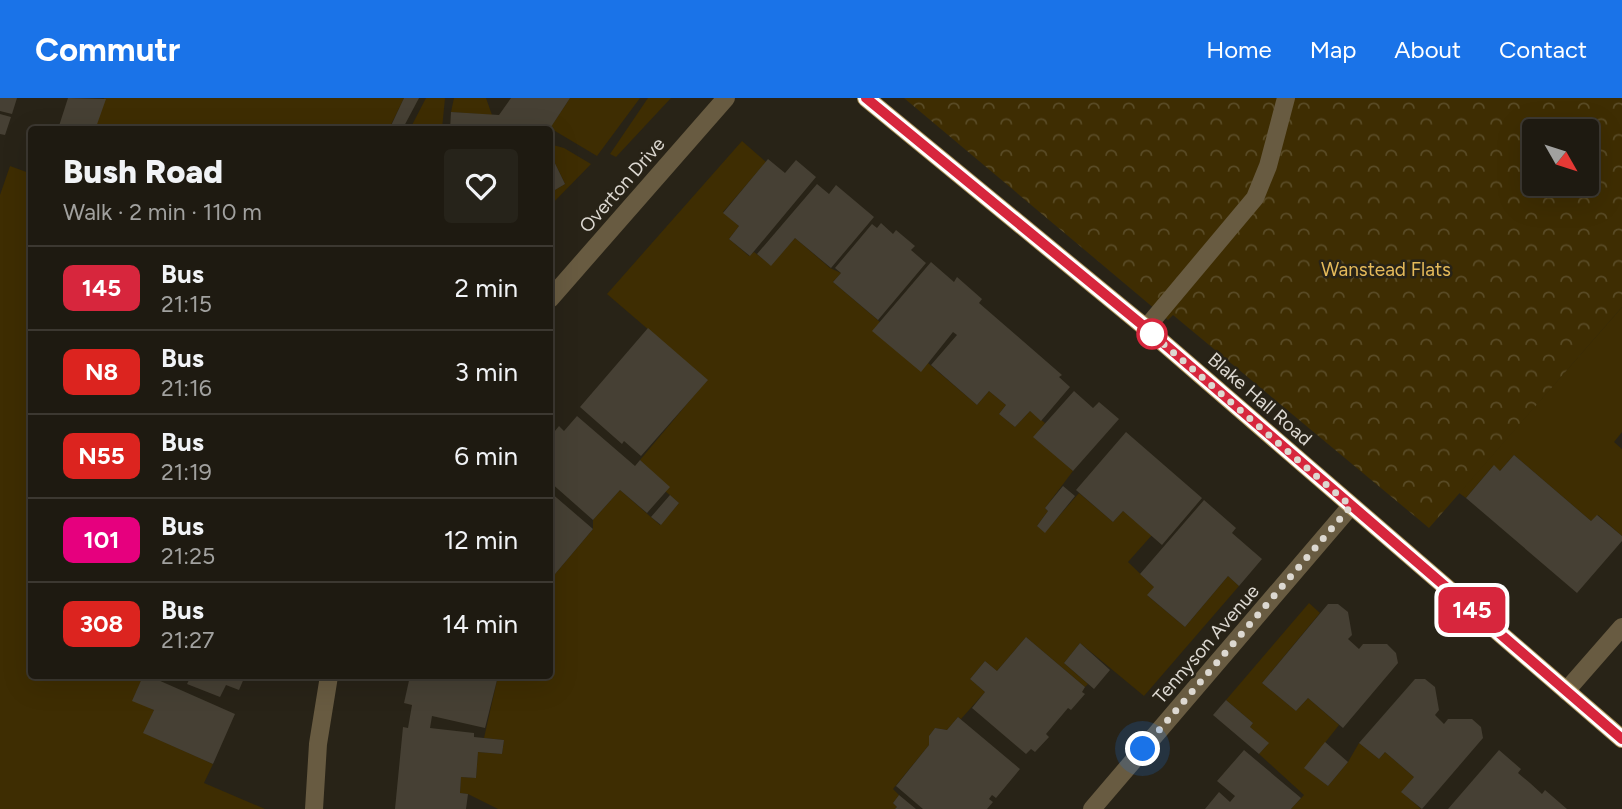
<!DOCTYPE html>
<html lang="en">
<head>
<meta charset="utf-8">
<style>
	body { margin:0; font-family:Figtree,sans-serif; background:#26231a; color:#f1f3f6; height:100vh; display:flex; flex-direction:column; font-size:26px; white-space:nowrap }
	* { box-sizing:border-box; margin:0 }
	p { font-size:23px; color:#a1a19f }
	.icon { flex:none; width:38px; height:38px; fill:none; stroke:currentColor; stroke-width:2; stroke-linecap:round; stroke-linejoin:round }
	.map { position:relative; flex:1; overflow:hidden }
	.side { position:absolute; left:28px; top:28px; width:525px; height:553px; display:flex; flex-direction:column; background:#1e1a11; border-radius:7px; box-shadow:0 7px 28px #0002,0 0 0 2px #3c3831 }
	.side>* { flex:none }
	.badge { padding:0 14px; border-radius:10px; font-size:24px; line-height:46px }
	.needle { width:46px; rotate:129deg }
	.tools { position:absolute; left:1522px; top:21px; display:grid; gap:14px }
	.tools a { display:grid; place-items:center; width:77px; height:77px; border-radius:7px; background:#1e1a11; box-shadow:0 7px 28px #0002,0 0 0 2px #3c3831; font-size:35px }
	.you { position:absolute; width:35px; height:35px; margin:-18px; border:5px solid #fff; border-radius:50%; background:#1a73e8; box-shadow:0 0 0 10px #1a73e833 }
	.map>.badge { position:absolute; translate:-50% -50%; box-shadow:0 0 0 4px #fff }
	.round { display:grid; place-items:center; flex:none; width:74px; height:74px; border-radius:7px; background:#26231a }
	.headline { display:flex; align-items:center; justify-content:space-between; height:119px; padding:0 35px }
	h1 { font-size:33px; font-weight:800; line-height:52px }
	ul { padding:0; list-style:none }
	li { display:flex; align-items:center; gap:21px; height:84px; padding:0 35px; border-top:2px solid #3c3831 }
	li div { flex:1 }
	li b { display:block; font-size:26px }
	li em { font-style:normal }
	li .badge { min-width:77px; font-weight:700; text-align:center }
	header { display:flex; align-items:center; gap:42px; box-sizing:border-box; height:98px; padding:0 35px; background:#1a73e8; color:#fff }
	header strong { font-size:33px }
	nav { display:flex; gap:38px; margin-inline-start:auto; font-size:24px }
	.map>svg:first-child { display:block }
</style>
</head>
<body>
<header>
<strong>Commutr</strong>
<nav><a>Home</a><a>Map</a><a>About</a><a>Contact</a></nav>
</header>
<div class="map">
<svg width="1622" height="711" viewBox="0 0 1622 711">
	<defs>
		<pattern id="park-crowns" width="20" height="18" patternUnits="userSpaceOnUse" patternTransform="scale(1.75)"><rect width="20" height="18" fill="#3e2d02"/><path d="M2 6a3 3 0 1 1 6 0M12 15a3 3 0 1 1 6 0" fill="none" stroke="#594b26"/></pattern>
	</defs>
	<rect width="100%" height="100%" fill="#282317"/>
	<!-- green -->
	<path fill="#3e2d02" d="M 104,0 L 404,0 L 389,31 L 95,32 Z
		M 426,0 L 445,0 L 442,31 L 416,31 L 411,29 Z
		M 454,0 L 486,0 L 492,17 L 451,14 Z
		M 570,0 L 640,0 L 597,58 L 550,30 Z
		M 648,0 L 671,0 L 616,59 L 610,56 Z
		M 742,43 L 766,64 L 723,114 L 739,128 L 729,141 L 749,158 L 754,154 L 771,167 L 795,140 L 830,170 L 841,175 L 833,184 L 880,224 L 873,233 L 928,265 L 977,307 L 989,293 L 1006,307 L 999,316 L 1015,329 L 1030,313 L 1045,325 L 1034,339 L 1073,373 L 1045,410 L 1048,413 L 1037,428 L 1045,434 L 1079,395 L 1113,424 L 1123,413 L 1152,437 L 1128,464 L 1154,489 L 1148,498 L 1185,529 L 1228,478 L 1239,488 L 1144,598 L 1080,545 L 1064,565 L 1088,586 L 1085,589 L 1026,539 L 997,573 L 985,563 L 970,581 L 985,594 L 961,621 L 958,619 L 947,632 L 935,630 L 929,638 L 929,647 L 893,691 L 899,697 L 893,705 L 897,709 L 895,711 L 498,711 L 468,696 L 460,695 L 461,679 L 476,680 L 478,654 L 502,656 L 504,642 L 484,640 L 498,578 L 550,578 L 550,482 L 593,431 L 593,422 L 620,392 L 660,427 L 679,405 L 665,393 L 668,389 L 640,362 L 707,282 L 607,196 Z
		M 553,47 L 564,50 L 591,66 L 550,108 L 550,95 L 565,86 L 550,55 L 550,49 Z
		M 10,68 L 32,76 L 32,578 L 143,578 L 133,602 L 154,612 L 144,635 L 213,666 L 204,685 L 265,711 L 0,711 L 0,97 Z
		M 1622,209 L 1622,334 L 1614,344 L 1622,351 L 1622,438 L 1598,417 L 1591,423 L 1514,357 L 1500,373 L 1493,368 L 1466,400 L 1459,395 Z
		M 1309,505 L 1320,515 L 1262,585 L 1296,613 L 1308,600 L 1339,627 L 1305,670 L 1328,688 L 1348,664 L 1359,645 L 1379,661 L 1385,654 L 1414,679 L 1402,694 L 1421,711 L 1291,711 L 1304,697 L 1259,656 L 1268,646 L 1250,629 L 1253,625 L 1226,602 Z"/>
	<!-- park -->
	<path fill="url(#park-crowns)" fill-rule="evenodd" d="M 904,0 L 1622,0 L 1622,209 L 1429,430 L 1173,217 L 1168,222 ZM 1535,33 L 1587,33 L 1587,86 L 1535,86 Z"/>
	<!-- building -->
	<path fill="#464034" d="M 0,0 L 17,0 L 12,16 L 0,13 Z
		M 68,0 L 106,1 L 95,32 L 46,32 L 47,27 L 58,31 Z
		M 404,0 L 419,0 L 402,32 L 389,32 Z
		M 511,0 L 570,0 L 549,32 L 450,32 L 451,14 L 499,17 Z
		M 0,16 L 11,19 L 5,37 L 0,36 Z
		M 550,55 L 565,86 L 550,95 Z
		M 768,61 L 785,75 L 796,62 L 816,79 L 750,158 L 729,141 L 739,128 L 723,115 Z
		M 817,86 L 829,96 L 836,87 L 874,119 L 831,170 L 795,140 L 771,168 L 757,156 Z
		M 881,125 L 893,136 L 896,132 L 915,148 L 911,152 L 926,165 L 878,222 L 833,184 L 841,175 L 835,170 L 872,126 L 877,130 Z
		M 931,164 L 954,184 L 957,179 L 982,201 L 979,205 L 1062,277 L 1059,279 L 1070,289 L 1041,323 L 1030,313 L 1015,329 L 999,316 L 1006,307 L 989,293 L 977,307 L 931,267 L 957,237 L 953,234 L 921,274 L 872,233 Z
		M 648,230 L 708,282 L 641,358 L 624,343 L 622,346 L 580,309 Z
		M 1074,293 L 1093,310 L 1099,304 L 1119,321 L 1073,373 L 1033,339 Z
		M 577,318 L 635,368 L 640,362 L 670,389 L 647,415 L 620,392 L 593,422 L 550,384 L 550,339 L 559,328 L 564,333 Z
		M 1126,334 L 1202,400 L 1162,447 L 1123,413 L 1113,424 L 1076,392 Z
		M 1514,357 L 1591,423 L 1597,417 L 1622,438 L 1622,443 L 1577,495 L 1466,400 L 1494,367 L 1500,373 Z
		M 1063,388 L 1075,398 L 1045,435 L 1037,428 L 1048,413 L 1045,410 Z
		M 550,394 L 593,431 L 550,482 Z
		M 670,397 L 679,405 L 661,427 L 651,419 Z
		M 1204,402 L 1236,430 L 1232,435 L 1262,461 L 1239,488 L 1228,478 L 1185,529 L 1147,497 L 1154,489 L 1140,476 Z
		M 1328,506 L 1338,506 L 1348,514 L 1352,537 L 1348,541 L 1359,551 L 1363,546 L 1387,546 L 1396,555 L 1398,565 L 1343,630 L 1308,600 L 1296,613 L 1262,585 Z
		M 1026,539 L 1085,589 L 1082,594 L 1085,596 L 1071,612 L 1068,610 L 1046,636 L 1049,639 L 1035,654 L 1031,651 L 1026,656 L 972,610 L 985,594 L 970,581 L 985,563 L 997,573 Z
		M 1080,545 L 1110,572 L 1094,591 L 1064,565 Z
		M 143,578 L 149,578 L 235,616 L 213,666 L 143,635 L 154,612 L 132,603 Z
		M 191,578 L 245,578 L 239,592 L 226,587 L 220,599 L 187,586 Z
		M 410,578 L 498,578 L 485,630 L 432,618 L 430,630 L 474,635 L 474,639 L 504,642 L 502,656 L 478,654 L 476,680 L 461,679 L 460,695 L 468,696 L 466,711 L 395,711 L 403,629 L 408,630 L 412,607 L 404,605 Z
		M 1415,581 L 1425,581 L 1435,589 L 1439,612 L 1435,617 L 1444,626 L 1448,621 L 1472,621 L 1481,629 L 1483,640 L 1422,711 L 1401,694 L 1414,679 L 1385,654 L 1379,661 L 1359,645 Z
		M 1226,602 L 1253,625 L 1250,629 L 1269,645 L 1259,656 L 1213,617 Z
		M 958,619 L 1020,671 L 996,700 L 992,697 L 989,701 L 993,704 L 987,711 L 923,711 L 896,688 L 929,647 L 929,638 L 935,630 L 947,632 Z
		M 1325,644 L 1348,664 L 1328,688 L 1304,670 Z
		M 1244,652 L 1301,700 L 1291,711 L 1205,711 L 1219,694 L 1230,704 L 1235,698 L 1217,683 Z
		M 1499,652 L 1521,671 L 1518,675 L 1530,685 L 1542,696 L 1545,692 L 1567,711 L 1448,711 Z
		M 899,697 L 916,711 L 895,711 L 897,709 L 893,705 Z"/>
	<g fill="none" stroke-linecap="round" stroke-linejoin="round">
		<!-- lane -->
		<path stroke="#685b41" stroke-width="18" d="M 1146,230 L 1255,100 L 1268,68 L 1286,0"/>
		<!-- street -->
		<path stroke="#685b41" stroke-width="18" d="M 550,201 L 726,0
			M 1566,593 L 1622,529
			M 314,711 L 318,646 L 329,578
			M 1092,711 L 1351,408"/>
		<!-- primary -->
		<path stroke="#ad935b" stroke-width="18" d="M 866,0 L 1146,230 L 1622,641"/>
	</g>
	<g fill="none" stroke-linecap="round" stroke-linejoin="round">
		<!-- line casing -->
		<g stroke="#fff" stroke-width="16">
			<path id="line" d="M 866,0 L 1146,230 L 1622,641"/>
		</g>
		<!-- line -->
		<use href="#line" stroke="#d7263d" stroke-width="10"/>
		<!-- walk -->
		<path stroke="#dcd8d1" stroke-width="7" stroke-dasharray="0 12.6" d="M 1143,651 L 1351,408 L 1152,236"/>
	</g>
	<!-- markers -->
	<circle fill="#fff" stroke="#d7263d" stroke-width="3.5" cx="1152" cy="236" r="14"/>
	<g text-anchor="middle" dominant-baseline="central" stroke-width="5" stroke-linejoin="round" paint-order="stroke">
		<!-- street labels -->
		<g font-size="19" fill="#dcd8d1" stroke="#282317">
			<text transform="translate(622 87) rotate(-49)">Overton Drive</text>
			<text transform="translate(1260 301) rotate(41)">Blake Hall Road</text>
			<text transform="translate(1206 546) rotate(-49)">Tennyson Avenue</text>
		</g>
		<!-- park labels -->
		<g font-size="19" fill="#e5ba5a" stroke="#282317">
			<text x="1386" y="171">Wanstead Flats</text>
		</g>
	</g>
</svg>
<div class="tools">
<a><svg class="needle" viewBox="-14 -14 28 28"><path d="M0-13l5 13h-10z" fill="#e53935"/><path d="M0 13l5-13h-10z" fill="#a1a19f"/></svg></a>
</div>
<div class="you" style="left:1143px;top:651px"></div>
<b class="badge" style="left:1472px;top:512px;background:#d7263d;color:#fff">145</b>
<section class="side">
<div class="headline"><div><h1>Bush Road</h1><p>Walk · 2 min · 110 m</p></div><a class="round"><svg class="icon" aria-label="heart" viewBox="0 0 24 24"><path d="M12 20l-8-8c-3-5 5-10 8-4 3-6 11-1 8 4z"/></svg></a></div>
<ul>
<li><span class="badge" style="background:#d7263d;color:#fff">145</span><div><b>Bus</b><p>21:15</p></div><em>2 min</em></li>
<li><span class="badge" style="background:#dc241f;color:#fff">N8</span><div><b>Bus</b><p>21:16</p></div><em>3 min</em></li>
<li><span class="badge" style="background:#dc241f;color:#fff">N55</span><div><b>Bus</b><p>21:19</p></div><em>6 min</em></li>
<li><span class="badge" style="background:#e6007e;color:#fff">101</span><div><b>Bus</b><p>21:25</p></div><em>12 min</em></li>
<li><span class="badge" style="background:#dc241f;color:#fff">308</span><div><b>Bus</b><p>21:27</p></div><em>14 min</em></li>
</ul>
</section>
</div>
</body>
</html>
